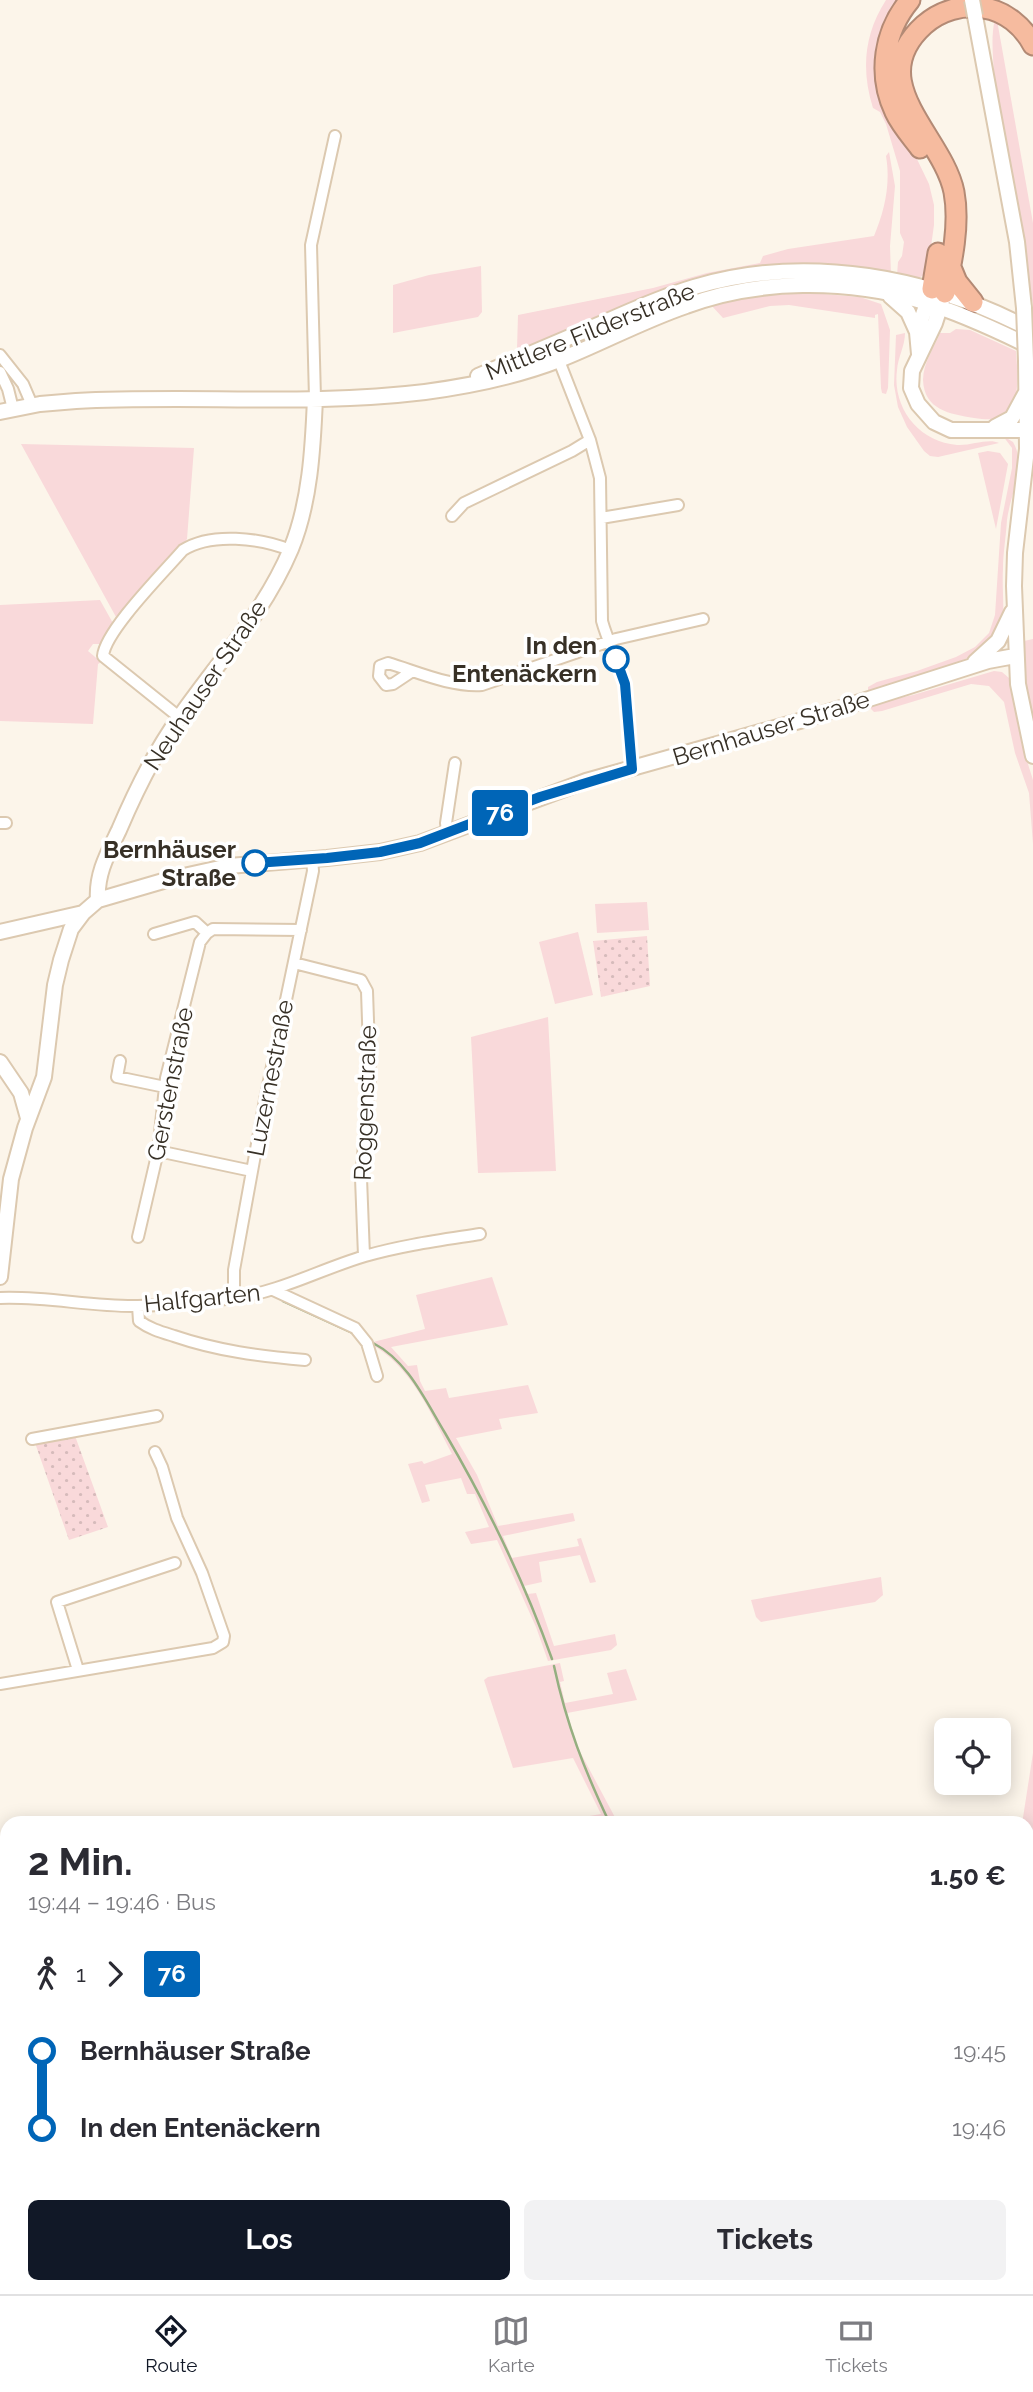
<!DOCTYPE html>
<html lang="de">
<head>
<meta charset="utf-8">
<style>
	body { margin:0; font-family:Raleway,sans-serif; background:#f2f2f3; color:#2b2b33; height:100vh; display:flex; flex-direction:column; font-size:26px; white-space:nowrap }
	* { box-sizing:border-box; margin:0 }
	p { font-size:23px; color:#7c7c81 }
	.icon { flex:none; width:38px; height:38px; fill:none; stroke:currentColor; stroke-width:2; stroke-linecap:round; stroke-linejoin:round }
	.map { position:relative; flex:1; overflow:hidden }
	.sheet { position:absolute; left:0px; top:1816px; width:1034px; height:478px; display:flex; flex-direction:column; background:#fff; border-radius:21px 21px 0 0; box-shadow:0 4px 18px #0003 }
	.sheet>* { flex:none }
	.badge { padding:0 14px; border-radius:5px; font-size:24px; line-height:46px }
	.tools { position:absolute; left:934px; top:1718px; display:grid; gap:14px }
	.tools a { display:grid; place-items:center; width:77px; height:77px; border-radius:10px; background:#fff; box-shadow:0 4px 18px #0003; font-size:35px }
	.map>.badge { position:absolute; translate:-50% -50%; box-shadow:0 0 0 4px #fff }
	.legs { display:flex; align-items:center; gap:10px; height:77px; padding:0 28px; font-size:23px }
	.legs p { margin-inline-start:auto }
	.head { display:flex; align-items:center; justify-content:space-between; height:119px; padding:0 28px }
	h1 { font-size:38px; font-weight:700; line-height:52px }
	.button { display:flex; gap:14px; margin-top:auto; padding:14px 28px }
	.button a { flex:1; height:80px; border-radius:10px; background:#111827; color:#fff; font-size:28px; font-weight:700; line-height:80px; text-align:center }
	.button a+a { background:#f2f2f3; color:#2b2b33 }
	ul { padding:0 28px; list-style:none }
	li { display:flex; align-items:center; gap:24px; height:77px; font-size:26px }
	li i { display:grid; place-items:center; width:10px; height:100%; margin:0 9px; background:currentColor }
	li i::after { content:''; width:18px; height:18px; margin:-9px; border:5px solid; border-radius:50%; background:#fff }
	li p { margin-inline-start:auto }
	li:first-child i { background:linear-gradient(#0000 50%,currentColor 0) }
	li:last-child i { background:linear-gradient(currentColor 50%,#0000 0) }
	.tabs { display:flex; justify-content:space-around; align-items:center; height:98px; border-top:2px solid #e1e1e2; background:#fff; font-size:19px; color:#7c7c81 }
	.tabs a { display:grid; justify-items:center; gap:4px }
	.tabs .current { color:#111827 }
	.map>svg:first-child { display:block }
</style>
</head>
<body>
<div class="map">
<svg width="1033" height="2294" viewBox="0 0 1033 2294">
	<defs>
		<pattern id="park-dots" width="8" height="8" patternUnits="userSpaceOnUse" patternTransform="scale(1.75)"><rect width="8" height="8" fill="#f9d9da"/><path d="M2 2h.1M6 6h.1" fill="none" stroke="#d6bbbb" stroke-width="1.8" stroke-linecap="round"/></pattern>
		<pattern id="water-ripples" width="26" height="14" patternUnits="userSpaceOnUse" patternTransform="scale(1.75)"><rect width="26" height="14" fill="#bde6a7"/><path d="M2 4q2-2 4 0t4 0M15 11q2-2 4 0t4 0" fill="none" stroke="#a3c690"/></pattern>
	</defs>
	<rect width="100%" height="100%" fill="#fcf5ea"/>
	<!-- green -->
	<path fill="#f9d9da" d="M 886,0 L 902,0 L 892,16 L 915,155 L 929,184 L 934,205 L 934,225 L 928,268 C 921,283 910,279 897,275 L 898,262 L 902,256 L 904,242 L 900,233 L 900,171 L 886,124 L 880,112 L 873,108 C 861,70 864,34 886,0 Z
		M 995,19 L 997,20 L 1033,223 L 1033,306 L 994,81 C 994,60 990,39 995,19 Z
		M 889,152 L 895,186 L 890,246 L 891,275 L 767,268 L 532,348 L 517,349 L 518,315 L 653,288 L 707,273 L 760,263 L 763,256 L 788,249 L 874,236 C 884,212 891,185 886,156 Z
		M 481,266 L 482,312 L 478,317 L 393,333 L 393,285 L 429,275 Z
		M 812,293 L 860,297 L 881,304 L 890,330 L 888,388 L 886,394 L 882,393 L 881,388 L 878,314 L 875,315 L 875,318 L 789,305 L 770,306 L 723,318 L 711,305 L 762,295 Z
		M 956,329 L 970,330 L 1016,351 C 1017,368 1020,391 1012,406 C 1003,422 990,420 974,418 C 950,414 924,410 923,380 C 923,363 934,348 940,333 L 950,333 Z
		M 905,333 C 905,346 898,357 897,370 C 892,408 919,442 957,445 C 971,446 988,438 999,443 L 938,457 L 930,456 L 924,451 L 907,427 L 898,407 L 894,385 L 896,335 Z
		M 1003,436 L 1013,442 C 1027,465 1010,495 1007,520 C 1006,537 1003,553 1003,569 C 1002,585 1004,602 1003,617 C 999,662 903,681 868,693 L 868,687 L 877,682 L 917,671 L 956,657 L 975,647 L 989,633 L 995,615 L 1001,523 L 1012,468 L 1012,448 Z
		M 21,444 L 194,448 L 187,539 L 151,586 L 135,594 L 116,617 Z
		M 988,451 L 1000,453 L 1008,464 L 996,529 L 978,453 Z
		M 100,600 L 114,625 L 100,644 L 93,644 L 88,651 L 101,662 L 98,664 L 93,724 L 0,721 L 0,605 Z
		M 1033,639 L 1033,729 L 1026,685 L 1024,641 Z
		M 994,671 L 1002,672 L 1009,678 L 1022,745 L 1033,780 L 1033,844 L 1029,793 L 1015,753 L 1004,702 L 989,686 L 971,684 L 882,711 L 874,712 L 870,708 L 872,704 L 913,695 Z
		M 647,902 L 649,930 L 597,933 L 595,904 Z
		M 578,932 L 593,995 L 555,1004 L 539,942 Z
		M 548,1017 L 556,1171 L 478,1173 L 471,1037 Z
		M 492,1277 L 508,1325 L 391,1347 L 408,1366 L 417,1365 L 420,1381 L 425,1391 L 446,1388 L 449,1398 L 528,1385 L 538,1413 L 499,1419 L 502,1429 L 456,1438 L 477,1475 L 498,1526 L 573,1513 L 575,1521 L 503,1536 L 512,1558 L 579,1546 L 577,1539 L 581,1538 L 596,1582 L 590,1583 L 580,1555 L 539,1562 L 542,1582 L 524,1586 L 528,1594 L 536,1593 L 554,1646 L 615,1634 L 617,1645 L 611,1650 L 548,1661 L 536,1627 L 497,1540 L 471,1544 L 465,1532 L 489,1527 L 475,1494 L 467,1494 L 461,1478 L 425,1485 L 430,1501 L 422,1503 L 408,1464 L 422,1461 L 424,1464 L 452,1454 C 431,1414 411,1365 369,1343 L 425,1329 L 416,1295 Z
		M 881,1577 L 883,1595 L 875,1602 L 761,1622 L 756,1617 L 751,1600 Z
		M 560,1663 L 564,1681 L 560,1682 L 565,1703 L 613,1694 L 607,1673 L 626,1669 L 637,1700 L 567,1713 L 578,1748 L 618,1823 L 549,1823 L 601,1814 L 573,1758 L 513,1768 L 484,1680 L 488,1677 Z
		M 1033,1753 L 1033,1827 L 1027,1864 L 1027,1824 L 1022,1824 Z
		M 759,2287 L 920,2287 L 918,2294 L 758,2294 Z"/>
	<!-- park -->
	<path fill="url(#park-dots)" d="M 647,936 L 650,986 L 601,997 L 593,941 Z
		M 74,1433 L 108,1527 L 69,1540 L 34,1440 Z"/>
	<!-- water -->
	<path fill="url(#water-ripples)" stroke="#95af80" stroke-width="2" d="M 637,2287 L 732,2287 L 731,2294 L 636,2294 Z"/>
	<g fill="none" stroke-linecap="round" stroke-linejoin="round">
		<!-- stream -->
		<path stroke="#95af80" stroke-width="2.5" d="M 283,1301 L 353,1333
			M 373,1343 C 408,1361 425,1400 445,1433 C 487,1505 524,1581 552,1659
			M 554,1666 C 567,1726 584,1769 610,1824
			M 6,1898 L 7,1903"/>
		<!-- minor casing -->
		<g stroke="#dcc9b0" stroke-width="14">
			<path id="minor" d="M 556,353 L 590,440 L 600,478 L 602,621 C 608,643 619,662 625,684 L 632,769
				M 0,355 L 23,384 L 32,405
				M 0,372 L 8,389 L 13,409
				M 315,398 L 311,245 L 335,136
				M 452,516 L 464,503 L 572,451 L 590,440
				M 601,518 L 678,505
				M 411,672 L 393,684 L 386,685 L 379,676 L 380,666 L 388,663 C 418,672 450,687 482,685 L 616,639 L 703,619
				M 179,717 L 103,656 C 105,631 164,572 183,550 C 211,532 260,538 290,550
				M 0,823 L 6,823
				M 447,832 L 446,823 L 455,763
				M 154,934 L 195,922 L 207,933
				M 294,963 L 361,980 L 367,991 L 370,1079 L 361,1178 L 364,1256
				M 120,1061 L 117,1077 L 165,1087
				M 158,1151 L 252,1171
				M 138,1237 L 158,1151 L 166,1078 L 200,942 L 207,933 L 213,929 L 301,930
				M 273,1290 L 355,1328 L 367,1343 L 377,1376
				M 0,1298 C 46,1296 92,1307 138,1306 C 169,1305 203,1302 234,1298 C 280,1292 321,1269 365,1256 C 403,1245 442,1240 480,1234
				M 234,1298 L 234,1270 L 265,1100 L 313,871 L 312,859
				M 138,1306 L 139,1321 C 150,1329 161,1332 174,1336 C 218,1351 259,1356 305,1360
				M 32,1439 L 157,1416
				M 78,1670 L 57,1602 L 175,1563
				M 0,1684 L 213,1648 L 223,1642 L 224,1636 L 202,1573 L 177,1518 L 162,1467 L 155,1452
				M 0,2091 L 7,2088"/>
		</g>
		<!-- tertiary casing -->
		<g stroke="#dcc9b0" stroke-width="16">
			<path id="tertiary" d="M 0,1905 L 7,1924
				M 134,2287 L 135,2294"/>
		</g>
		<!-- secondary casing -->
		<g stroke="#dcc9b0" stroke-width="18">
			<path id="secondary" d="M 975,16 L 1017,242 L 1024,308
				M 890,296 L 908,312 L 917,332
				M 942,301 L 935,323 L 912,371 L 911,388 L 918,404 L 934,422 L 951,430 L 1027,430
				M 919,354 L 917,332 L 929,297
				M 1026,361 L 1027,449 L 1015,553 L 1014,586 L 1018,684 L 1033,756
				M 478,376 C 520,358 563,340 605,322 C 634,309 664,296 694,287 C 807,253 932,277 1033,331
				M 0,412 L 40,404 L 76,401 C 192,395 310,406 425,392 C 469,386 518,376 559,360 C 602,343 642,321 686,306 C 758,279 847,279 921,301 C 960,313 997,330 1033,348
				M 995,427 L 1012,418 L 1025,394
				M 975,662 L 998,641 L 1012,612
				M 98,900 C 96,874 108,853 119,830 C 136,790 154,753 179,718 C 218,662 264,613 291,549 C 310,503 313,448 315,398
				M 0,932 L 83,913
				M 0,1062 L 21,1093 L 28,1118
				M 0,1277 L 11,1179 L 25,1128 L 44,1077 L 55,985 L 61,960 L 71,929 L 83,913 L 98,900 L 170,879 L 229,866 L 327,858 L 380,852 L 420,843 L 586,781 L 803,720 L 988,661 L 1015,656
				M 1027,1897 L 1033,1863
				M 927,2294 L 930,2287"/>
		</g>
		<!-- motorway casing -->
		<g stroke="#b38a75" stroke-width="23">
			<path id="motorway" d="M 910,0 C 884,31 877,74 895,112 C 901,125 911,136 920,148
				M 950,265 L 957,282 L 973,302
				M 932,289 L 938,253
				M 945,293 C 952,262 960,224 954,192 C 943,136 861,82 924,25 C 940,11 962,4 984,8 C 1005,11 1023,26 1033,45"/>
		</g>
		<!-- minor -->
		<use href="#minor" stroke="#fff" stroke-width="10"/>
		<!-- tertiary -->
		<use href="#tertiary" stroke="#fff" stroke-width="12"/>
		<!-- secondary -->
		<use href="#secondary" stroke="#fff" stroke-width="14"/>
		<!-- motorway -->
		<use href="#motorway" stroke="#f6bb9f" stroke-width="19"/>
		<!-- secondary-bridge casing -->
		<g stroke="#dcc9b0" stroke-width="18" stroke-linecap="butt">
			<path id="secondary-bridge" d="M 972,0 L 975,16
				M 1024,308 L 1026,361"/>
		</g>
		<!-- secondary-bridge -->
		<use href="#secondary-bridge" stroke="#fff" stroke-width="14"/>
	</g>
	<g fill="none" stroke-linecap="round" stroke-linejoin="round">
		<!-- line-1 casing -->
		<g stroke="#fff" stroke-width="16">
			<path id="line-1" d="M 255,863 L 327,858 L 380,852 L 420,843 L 540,797 L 632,769 L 625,684 L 616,659"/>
		</g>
		<!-- line-1 -->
		<use href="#line-1" stroke="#0065b7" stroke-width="10"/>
	</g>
	<!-- markers -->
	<g fill="#fff" stroke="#0065b7" stroke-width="3.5">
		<circle cx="616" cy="659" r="12"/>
		<circle cx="255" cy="863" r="12"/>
	</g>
	<g text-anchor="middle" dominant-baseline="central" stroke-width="7" stroke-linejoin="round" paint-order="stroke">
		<!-- street labels -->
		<g font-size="24" fill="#373026" stroke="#fff">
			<text transform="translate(590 331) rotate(-22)">Mittlere Filderstraße</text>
			<text transform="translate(205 685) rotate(-56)">Neuhauser Straße</text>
			<text transform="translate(771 728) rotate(-17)">Bernhauser Straße</text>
			<text transform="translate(270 1078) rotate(-79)">Luzernestraße</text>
			<text transform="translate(170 1084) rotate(-79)">Gerstenstraße</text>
			<text transform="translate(365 1103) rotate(-88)">Roggenstraße</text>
			<text transform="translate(202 1298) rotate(-6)">Halfgarten</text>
		</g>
		<!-- stop labels -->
		<g font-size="24" font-weight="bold" fill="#373026" stroke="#fff" text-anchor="end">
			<text x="597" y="645">In den<tspan x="597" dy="28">Entenäckern</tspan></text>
			<text x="236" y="849">Bernhäuser<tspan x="236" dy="28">Straße</tspan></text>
		</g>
	</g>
</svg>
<div class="tools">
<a><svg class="icon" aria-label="locate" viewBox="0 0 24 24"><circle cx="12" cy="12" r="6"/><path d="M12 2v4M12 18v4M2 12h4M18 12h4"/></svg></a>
</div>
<b class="badge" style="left:500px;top:813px;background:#0065b7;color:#fff">76</b>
<section class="sheet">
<div class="head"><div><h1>2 Min.</h1><p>19:44 – 19:46 · Bus</p></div><b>1.50 €</b></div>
<div class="legs"><svg class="icon" aria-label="walk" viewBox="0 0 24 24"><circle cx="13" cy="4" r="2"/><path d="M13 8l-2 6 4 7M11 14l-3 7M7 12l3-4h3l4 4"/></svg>1<svg class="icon" aria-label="forward" viewBox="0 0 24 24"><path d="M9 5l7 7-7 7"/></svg><b class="badge" style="background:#0065b7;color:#fff">76</b></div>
<ul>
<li><i style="color:#0065b7"></i><b>Bernhäuser Straße</b><p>19:45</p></li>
<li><i style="color:#0065b7"></i><b>In den Entenäckern</b><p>19:46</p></li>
</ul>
<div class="button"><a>Los</a><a>Tickets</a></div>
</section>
</div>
<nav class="tabs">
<a class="current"><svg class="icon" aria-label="directions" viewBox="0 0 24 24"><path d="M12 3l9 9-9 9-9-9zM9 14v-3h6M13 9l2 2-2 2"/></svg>Route</a>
<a><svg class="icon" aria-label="map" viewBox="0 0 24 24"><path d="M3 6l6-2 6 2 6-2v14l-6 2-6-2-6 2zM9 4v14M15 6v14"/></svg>Karte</a>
<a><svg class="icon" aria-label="tickets" viewBox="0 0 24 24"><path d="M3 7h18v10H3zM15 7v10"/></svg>Tickets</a>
</nav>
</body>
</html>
